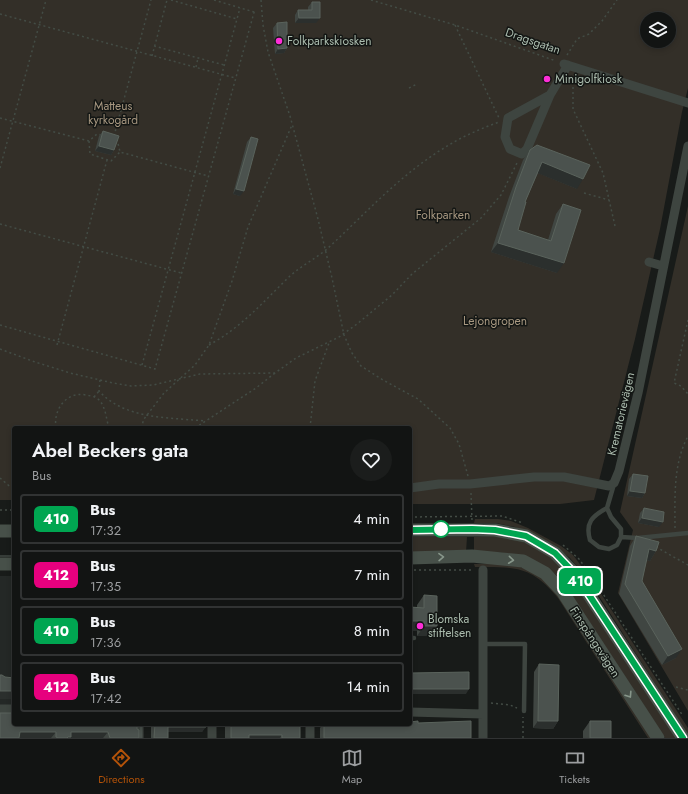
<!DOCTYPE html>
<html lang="en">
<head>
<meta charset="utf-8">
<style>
	body { margin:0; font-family:Jost,sans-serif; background:#1b1d1c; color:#f1f3f6; height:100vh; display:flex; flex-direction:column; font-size:15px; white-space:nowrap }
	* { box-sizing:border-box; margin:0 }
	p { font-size:13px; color:#9c9ea0 }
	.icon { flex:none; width:22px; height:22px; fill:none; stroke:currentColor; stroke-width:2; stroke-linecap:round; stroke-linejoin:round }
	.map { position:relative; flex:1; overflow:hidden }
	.sheet { position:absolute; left:12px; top:426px; width:400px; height:300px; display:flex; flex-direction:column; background:#121413; border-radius:4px; box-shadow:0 2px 6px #0003,0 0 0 1px #313333 }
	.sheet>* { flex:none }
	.badge { padding:0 8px; border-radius:6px; font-size:14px; line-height:26px }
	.tools { position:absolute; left:640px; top:12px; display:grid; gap:8px }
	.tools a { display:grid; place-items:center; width:36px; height:36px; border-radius:50%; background:#121413; box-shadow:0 2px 6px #0003,0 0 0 1px #313333; font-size:20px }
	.map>.badge { position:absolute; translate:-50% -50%; box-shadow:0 0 0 2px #fff }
	.round { display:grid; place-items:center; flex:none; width:42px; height:42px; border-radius:21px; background:#1b1d1c }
	.head { display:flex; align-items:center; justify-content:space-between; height:68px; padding:0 20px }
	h1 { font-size:19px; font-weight:600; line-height:30px }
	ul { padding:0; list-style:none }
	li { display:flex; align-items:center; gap:12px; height:50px; margin:0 8px 6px; padding:0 12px; border:2px solid #313333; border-radius:4px }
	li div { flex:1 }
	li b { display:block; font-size:15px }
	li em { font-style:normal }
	li .badge { min-width:44px; font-weight:700; text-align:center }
	.tab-bar { display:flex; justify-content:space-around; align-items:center; height:56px; border-top:1px solid #313333; background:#121413; font-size:11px; color:#9c9ea0 }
	.tab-bar a { display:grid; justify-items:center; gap:2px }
	.tab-bar .on { color:#b45309 }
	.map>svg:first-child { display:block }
</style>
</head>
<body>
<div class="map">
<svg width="688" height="738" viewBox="0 0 688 738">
	<rect width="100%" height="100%" fill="#181b19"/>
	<!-- built -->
	<path fill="#242826" d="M 0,576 L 14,576 L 14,705 L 0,705 Z"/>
	<!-- green -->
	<path fill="#332f28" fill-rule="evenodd" d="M 0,0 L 688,0 L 688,88 L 682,112 L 660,229 L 635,339 L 594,500 L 560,504 L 410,504 L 410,428 L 14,428 L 14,500 L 0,500 ZM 647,19 L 669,19 L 669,41 L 647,41 Z
		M 688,206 L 688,711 L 618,593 L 633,530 L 620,512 Z
		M 475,519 L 498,519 L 511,521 L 528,528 L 561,546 L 573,555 L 594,583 L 688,728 L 688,735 L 590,582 L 570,558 L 552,544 L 533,534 L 515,527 L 496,523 L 474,523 Z
		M 495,536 C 508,539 521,540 533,546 C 546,552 557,563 568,572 L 677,738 L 665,738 L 562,580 C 533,553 511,552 474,552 L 474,537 Z
		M 410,537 L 467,537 L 466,552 L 410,552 Z
		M 474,564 C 494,564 517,562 535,573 C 541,576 547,582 553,587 L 653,738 L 648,738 L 558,598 C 531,565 514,567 475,567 Z"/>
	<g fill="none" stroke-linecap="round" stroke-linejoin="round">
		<!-- path -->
		<path stroke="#434c45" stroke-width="1.5" stroke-dasharray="2 3" stroke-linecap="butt" d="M 171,0 L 237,19
			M 214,0 L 254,12
			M 261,0 L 263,25 L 268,52 L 290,116 L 318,219 L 332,278 L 344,335 L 352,353 L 361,366 L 383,380 L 418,399 L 450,428 L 459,444 L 468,476
			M 371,0 L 455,25 L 556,61
			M 0,14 L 235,78
			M 455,25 L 499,118
			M 154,46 L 224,65
			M 567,55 L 577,39 L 589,34 L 602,21 L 617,0
			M 152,56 L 167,0
			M 196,67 L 198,58
			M 573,77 L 573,109 L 603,173 L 615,226
			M 409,88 L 417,84
			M 0,118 L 89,141 L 97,134 L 102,135
			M 114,136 L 151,0
			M 117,139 L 120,152 L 208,176
			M 89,141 L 90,154 L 111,161 L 120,152
			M 0,168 L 46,0
			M 584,193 L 609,200
			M 0,224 L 181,273
			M 688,320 L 674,383 L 681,386 L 688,394
			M 0,325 L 155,369 L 255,9
			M 57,345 L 107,160
			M 209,345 C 242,327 264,301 290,276 C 301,266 315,259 327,249 C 365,214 400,175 444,148 C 461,137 480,129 499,122
			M 0,349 L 35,362 L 70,373 L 113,383 L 131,386 L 153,385 L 200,374 L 275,373 L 296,358 L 339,337 L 357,324 L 392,295 L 412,274 L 481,218 L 501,195 L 518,161
			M 142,365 L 240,8
			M 100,380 L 99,391 C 120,414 152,417 181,419 C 190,420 198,420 206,421
			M 94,397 L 99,391
			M 56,428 C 53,410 66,391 86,395 C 90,396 94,396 98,399 C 106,406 106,419 109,428
			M 141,428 L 144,419 L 164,393 L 195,365 L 209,345 L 232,281 L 248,227 L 292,125
			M 195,428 L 256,388 L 275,373
			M 310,428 L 315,381 L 329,343
			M 0,478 L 14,490
			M 471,493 L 472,520
			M 0,510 L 14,510
			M 410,517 L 502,516 L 523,523
			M 675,528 C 675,497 673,464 688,436
			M 563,545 L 579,559 L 590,574 L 683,716
			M 656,547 L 688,565
			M 414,570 L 474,570
			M 676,687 L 688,690
			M 491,703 L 510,705 L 517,708
			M 523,738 L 523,717"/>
		<!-- lane -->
		<path stroke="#3e4540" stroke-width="4.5" d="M 607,508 L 611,517 L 621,529 L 621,537 L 617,545 L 609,549 L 599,547 L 590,540 C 585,523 592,516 607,508 L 614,484
			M 621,537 L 638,538 L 688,533
			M 410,638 L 414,638
			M 483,644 L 525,644 L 524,711"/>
		<!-- street -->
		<path stroke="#3e4540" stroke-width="9" d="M 564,64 L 688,103
			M 550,95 L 508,118 L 505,137 L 510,149 L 522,154 L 527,149 L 550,95 L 568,65
			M 649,262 L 663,266
			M 410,488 L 439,484 L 470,484 L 534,477 L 564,477 L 609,486 L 614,483 L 619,471 L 638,393 L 688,146
			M 0,709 L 14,709
			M 410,712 L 483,714
			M 139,724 L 139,738
			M 212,724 L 212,738
			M 310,738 L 310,724
			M 483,738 L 483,570"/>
		<!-- secondary -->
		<path stroke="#475049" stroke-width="13" d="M 410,530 L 495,530 L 526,536 L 555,553 L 576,575 L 683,738
			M 0,531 L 14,531
			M 410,558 L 472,556 L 523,561 L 545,573 L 562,591 L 658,738
			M 0,564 L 14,564"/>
		<!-- tram -->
		<path stroke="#555f58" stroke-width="1" d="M 0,556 L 14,556
			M 141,724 L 141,738"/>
	</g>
	<!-- wall -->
	<path fill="#404642" d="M 312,2 L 316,23 L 295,23 L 295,15 L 298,10 L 308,10 L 308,7 Z
		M 277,23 L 287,48 L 284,53 L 275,54 L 273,28 Z
		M 103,131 L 114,150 L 111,155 L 95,151 L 99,136 Z
		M 251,137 L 240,196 L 233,194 L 247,142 Z
		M 530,150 L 577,189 L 538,173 L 525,202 L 518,230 L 548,240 L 556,214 L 563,204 L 557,273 L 491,252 L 509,197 L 523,160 Z
		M 633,474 L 645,493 L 642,498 L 627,496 L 629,479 Z
		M 644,508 L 659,527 L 638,523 L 640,513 Z
		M 636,536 L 656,551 L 650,561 L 646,560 L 642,581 L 676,658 L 662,665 L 619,594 L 630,546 Z
		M 424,595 L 437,626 L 430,636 L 417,636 L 417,631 L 410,631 L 410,607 L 417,607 L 417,605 Z
		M 539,664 L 558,721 L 553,729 L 533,728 L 534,672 Z
		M 0,713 L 137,729 L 139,738 L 0,738 Z
		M 590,721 L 611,738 L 583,738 L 583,731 Z
		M 418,723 L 471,738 L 320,738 L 320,728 L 323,724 L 410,724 Z
		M 151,724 L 206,724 L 202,732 L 168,732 L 168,738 L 151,738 Z
		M 225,724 L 300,724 L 300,738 L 225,738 Z"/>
	<!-- shaded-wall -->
	<path fill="#2b2f2d" d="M 299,18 L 320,18 L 316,23 L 295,23 Z
		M 287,48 L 284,53 L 275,54 L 278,49 Z
		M 99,146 L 114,150 L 111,155 L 95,151 Z
		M 542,162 L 583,179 L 577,189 L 535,172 Z
		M 236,189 L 244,191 L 240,196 L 233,194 Z
		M 498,243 L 564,263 L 557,273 L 491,252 Z
		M 630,491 L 645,493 L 642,498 L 627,496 Z
		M 642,518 L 663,522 L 659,527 L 638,523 Z
		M 649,549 L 656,551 L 650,561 L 642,559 Z
		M 410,621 L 424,621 L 417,631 L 410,631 Z
		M 424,626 L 437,626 L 430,636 L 417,636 Z
		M 682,649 L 676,658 L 662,665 L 668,656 Z
		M 410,689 L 469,689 L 466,694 L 410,694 Z
		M 0,691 L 14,691 L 14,699 L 0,699 Z
		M 538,721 L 558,721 L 553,729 L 533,728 Z
		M 168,727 L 206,727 L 202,732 L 164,732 Z
		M 20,732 L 56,732 L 51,738 L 15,738 Z
		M 71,732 L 108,732 L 103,738 L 66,738 Z
		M 249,735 L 282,735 L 280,738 L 247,738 Z"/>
	<!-- building -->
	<path fill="#4b524e" stroke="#5a635c" d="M 312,2 L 320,2 L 320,18 L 299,18 L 298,10 L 312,10 Z
		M 287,22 L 287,48 L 278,49 L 277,23 Z
		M 103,131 L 119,136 L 114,150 L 99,146 Z
		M 251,137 L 258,139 L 244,191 L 236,189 Z
		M 537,145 L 590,165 L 583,179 L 542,162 L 525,202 L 526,202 L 518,230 L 551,241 L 563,204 L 581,210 L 564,263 L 498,243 L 516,187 L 530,150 Z
		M 633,474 L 648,476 L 645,493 L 630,491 Z
		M 644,508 L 664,512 L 663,522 L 642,518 Z
		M 636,536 L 659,542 L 656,551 L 649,549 L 642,581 L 682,649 L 668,656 L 625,584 Z
		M 424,595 L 437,596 L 437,626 L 424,626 L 424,621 L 410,621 L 410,607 L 424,608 Z
		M 539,664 L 559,665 L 558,721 L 538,721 Z
		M 469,672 L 469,689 L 410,689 L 410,673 Z
		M 0,675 L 2,675 L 5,677 L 14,678 L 14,691 L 0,691 Z
		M 0,713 L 14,713 L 14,724 L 137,724 L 137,729 L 139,730 L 139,738 L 110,738 L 108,732 L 71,732 L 71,737 L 68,737 L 67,738 L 58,738 L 56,737 L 56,732 L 20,732 L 19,738 L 0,738 Z
		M 418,721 L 418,723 L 471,721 L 471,738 L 324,738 L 324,724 L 410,724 L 410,722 Z
		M 590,721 L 611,721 L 611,738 L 590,738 Z
		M 155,724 L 206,724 L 206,727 L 168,727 L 168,738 L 154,738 Z
		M 231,724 L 300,724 L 300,738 L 282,738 L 282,735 L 249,735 L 249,738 L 231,738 Z"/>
	<!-- one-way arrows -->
	<defs><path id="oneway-chevron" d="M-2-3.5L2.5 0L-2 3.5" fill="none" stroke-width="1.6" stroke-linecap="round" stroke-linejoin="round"/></defs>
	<g stroke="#87968a">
		<use href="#oneway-chevron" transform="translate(441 557) rotate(-1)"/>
		<use href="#oneway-chevron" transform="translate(511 560) rotate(6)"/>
		<use href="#oneway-chevron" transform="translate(629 695) rotate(57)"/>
	</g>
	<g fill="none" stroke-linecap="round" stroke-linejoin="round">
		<!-- line casing -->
		<g stroke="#fff" stroke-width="9">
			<path id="line" d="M 410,530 L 472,529 L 495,530 L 526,536 L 555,553 L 576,575 L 683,738"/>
		</g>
		<!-- line -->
		<use href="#line" stroke="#00a651" stroke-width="6"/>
	</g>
	<!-- markers -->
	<g fill="#fd2ed7" stroke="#131614" stroke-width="1.5">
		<circle cx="279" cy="41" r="4"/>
		<circle cx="547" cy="79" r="4"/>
		<circle cx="420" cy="626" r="4"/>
	</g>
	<circle fill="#fff" stroke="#00a651" stroke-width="2" cx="441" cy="529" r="8"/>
	<g text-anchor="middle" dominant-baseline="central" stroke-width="3" stroke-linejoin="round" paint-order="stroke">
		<!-- poi labels -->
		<g font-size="12" fill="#aabbad" stroke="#131614" text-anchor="start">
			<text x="287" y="41">Folkparkskiosken</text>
			<text x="555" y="79">Minigolfkiosk</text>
			<text x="428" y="619">Blomska<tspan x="428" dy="14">stiftelsen</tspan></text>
		</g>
		<!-- street labels -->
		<g font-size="12" fill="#aabbad" stroke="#131614">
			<text transform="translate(533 41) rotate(19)">Dragsgatan</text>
			<text transform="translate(621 414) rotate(-77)">Krematorievägen</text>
			<text transform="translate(595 642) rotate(57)">Finspångsvägen</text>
		</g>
		<!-- park labels -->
		<g font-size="12" fill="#a79780" stroke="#131614">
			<text x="113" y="106">Matteus<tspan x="113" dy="14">kyrkogård</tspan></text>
			<text x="443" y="215">Folkparken</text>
			<text x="495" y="321">Lejongropen</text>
		</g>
	</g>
</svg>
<div class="tools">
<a><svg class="icon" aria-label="layers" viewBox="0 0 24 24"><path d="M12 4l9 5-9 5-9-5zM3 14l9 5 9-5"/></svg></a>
</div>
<b class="badge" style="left:580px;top:581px;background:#00a651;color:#fff">410</b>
<section class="sheet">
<div class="head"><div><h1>Abel Beckers gata</h1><p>Bus</p></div><a class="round"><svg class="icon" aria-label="heart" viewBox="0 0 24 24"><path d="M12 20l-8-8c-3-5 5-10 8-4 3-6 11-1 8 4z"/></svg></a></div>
<ul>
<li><span class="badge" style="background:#00a651;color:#fff">410</span><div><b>Bus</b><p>17:32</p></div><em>4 min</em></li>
<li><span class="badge" style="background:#e6007e;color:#fff">412</span><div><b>Bus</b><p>17:35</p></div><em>7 min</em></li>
<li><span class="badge" style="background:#00a651;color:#fff">410</span><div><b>Bus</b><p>17:36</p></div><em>8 min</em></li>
<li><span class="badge" style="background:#e6007e;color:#fff">412</span><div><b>Bus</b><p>17:42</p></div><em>14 min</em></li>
</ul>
</section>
</div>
<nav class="tab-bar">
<a class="on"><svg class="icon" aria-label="directions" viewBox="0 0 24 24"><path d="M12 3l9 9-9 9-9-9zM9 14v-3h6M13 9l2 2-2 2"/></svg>Directions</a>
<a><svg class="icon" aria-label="map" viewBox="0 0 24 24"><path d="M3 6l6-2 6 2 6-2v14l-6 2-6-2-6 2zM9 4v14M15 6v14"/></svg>Map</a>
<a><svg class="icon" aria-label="tickets" viewBox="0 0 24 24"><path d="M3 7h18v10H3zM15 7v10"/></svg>Tickets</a>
</nav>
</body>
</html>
